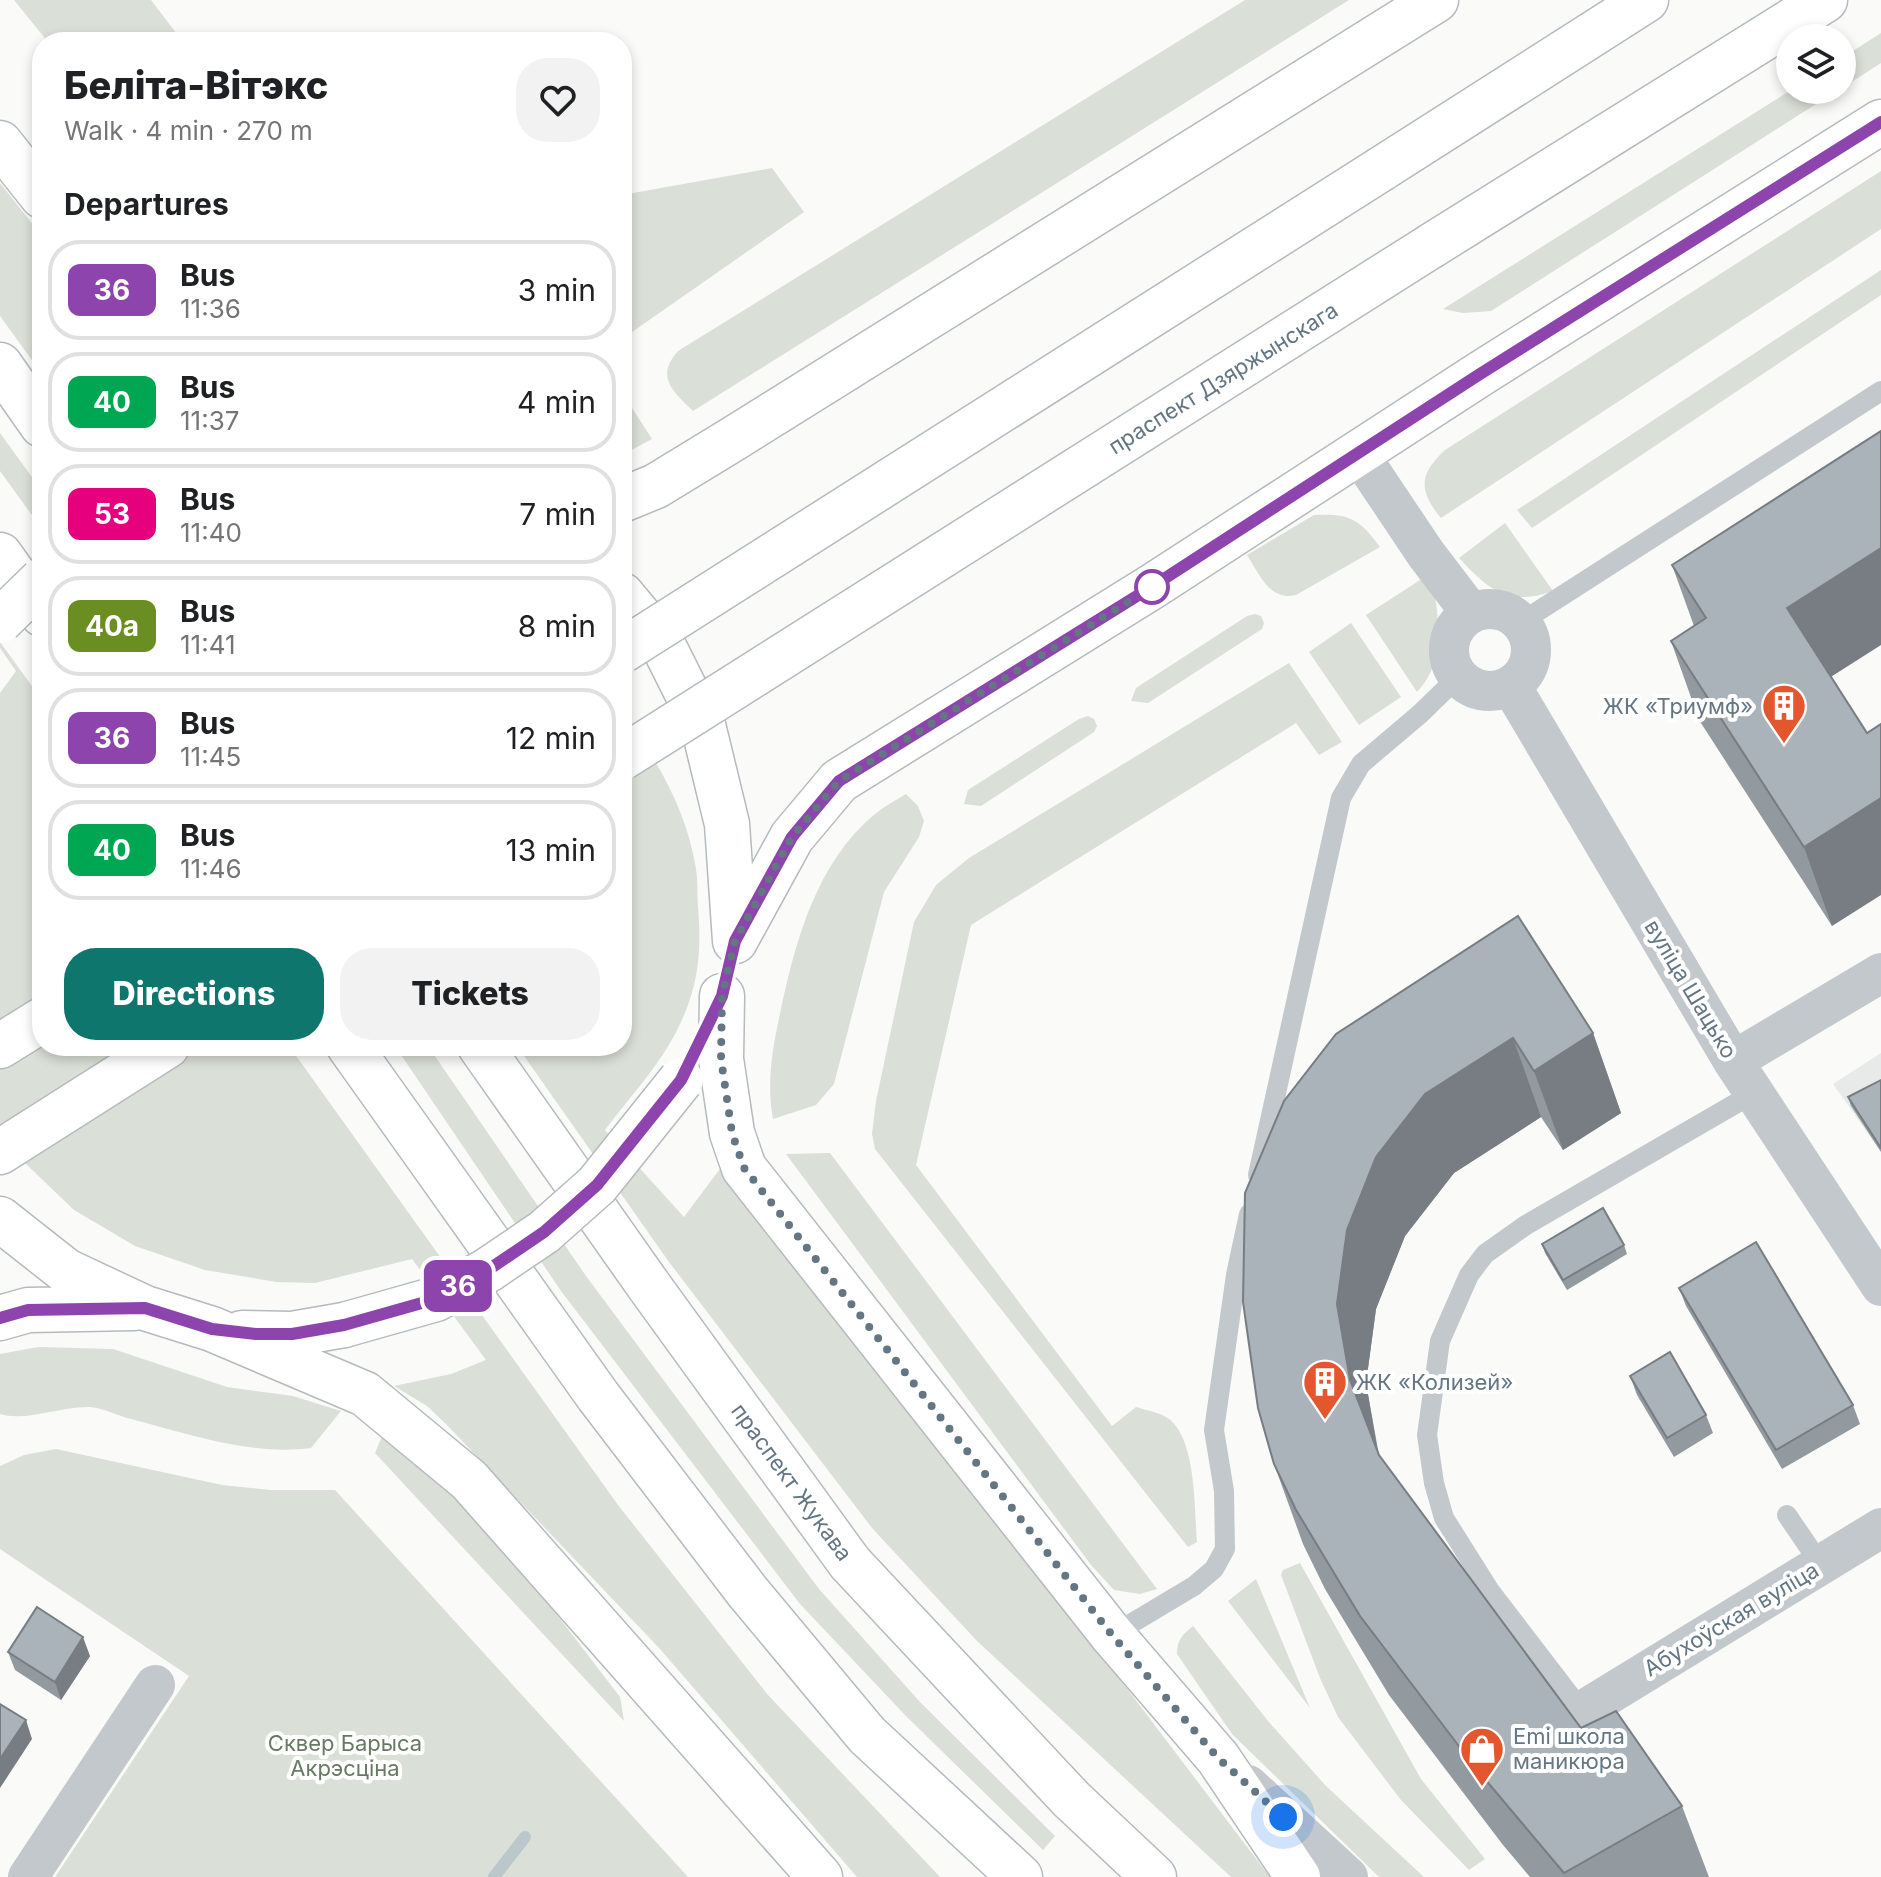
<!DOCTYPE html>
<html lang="en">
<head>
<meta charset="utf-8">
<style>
	body { margin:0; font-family:Inter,sans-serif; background:#f2f2f2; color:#202124; height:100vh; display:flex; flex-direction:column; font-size:30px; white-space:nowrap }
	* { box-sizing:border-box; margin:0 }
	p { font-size:26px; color:#757577 }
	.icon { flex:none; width:44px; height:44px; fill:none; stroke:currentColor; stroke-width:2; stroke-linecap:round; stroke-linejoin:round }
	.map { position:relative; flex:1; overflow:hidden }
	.panel { position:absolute; left:32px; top:32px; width:600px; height:1024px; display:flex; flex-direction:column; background:#fff; border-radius:32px; box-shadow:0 4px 12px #0003 }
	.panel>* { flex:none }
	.badge { padding:0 16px; border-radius:12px; font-size:28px; line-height:52px }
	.fabs { position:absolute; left:1776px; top:24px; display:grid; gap:16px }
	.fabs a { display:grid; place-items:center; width:80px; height:80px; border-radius:50%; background:#fff; box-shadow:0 4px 12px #0003; font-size:40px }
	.you { position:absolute; width:40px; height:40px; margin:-20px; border:6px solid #fff; border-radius:50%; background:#1a73e8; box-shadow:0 0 0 12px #1a73e833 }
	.map>.badge { position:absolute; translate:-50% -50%; box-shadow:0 0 0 4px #fff }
	h2 { padding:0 32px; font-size:30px; line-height:72px }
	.round { display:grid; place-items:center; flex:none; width:84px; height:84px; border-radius:32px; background:#f2f2f2 }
	.summary { display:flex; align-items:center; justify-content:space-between; height:136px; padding:0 32px }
	h1 { font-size:38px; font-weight:800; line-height:60px }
	.primary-button { display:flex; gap:16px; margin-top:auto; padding:16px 32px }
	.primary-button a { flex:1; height:92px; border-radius:32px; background:#0f766e; color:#fff; font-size:32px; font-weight:800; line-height:92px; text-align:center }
	.primary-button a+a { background:#f2f2f2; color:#202124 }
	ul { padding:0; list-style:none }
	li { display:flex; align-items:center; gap:24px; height:100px; margin:0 16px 12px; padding:0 16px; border:4px solid #e0e0e0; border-radius:32px }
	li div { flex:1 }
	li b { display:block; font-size:30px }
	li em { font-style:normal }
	li .badge { min-width:88px; font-weight:700; text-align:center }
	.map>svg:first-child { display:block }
</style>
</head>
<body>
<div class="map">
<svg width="1881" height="1877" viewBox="0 0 1881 1877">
	<rect width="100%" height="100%" fill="#fafaf8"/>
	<!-- built -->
	<path fill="#e8e9e9" d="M 1881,1053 L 1881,1152 L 1833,1084 Z"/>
	<!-- green -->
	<path fill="#dadfd7" d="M 14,0 L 151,0 L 183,42 L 48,42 Z
		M 1245,0 L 1349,0 L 693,411 C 673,391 655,377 678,351 Z
		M 1881,33 L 1881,63 L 1842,88 L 1842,58 Z
		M 1791,90 L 1838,90 L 1491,311 L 1463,313 L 1443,309 Z
		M 772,168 L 804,212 L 622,339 L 622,195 Z
		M 1881,171 L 1881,229 L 1441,518 C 1419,491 1418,475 1445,450 Z
		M 0,183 L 42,236 L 42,374 L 0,316 Z
		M 1881,270 L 1881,295 L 1532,528 L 1517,510 Z
		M 622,402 L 632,408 L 652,439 L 622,455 Z
		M 0,433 L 42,491 L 42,529 L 0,471 Z
		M 1314,515 C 1349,513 1360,519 1380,547 L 1296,595 C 1269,601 1260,575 1247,555 Z
		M 1505,523 L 1553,591 C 1508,607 1489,590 1459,558 Z
		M 1431,573 C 1438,612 1448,660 1417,692 L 1366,615 Z
		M 1255,614 L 1261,616 L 1264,623 L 1262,629 L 1148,703 L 1131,701 L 1136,688 L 1247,616 Z
		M 1351,623 L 1401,697 L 1359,725 L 1309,652 Z
		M 0,642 L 42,700 L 42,1046 L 289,1046 L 618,1505 L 768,1695 L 940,1877 L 857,1877 L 660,1649 L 447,1425 L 427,1406 L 394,1386 L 451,1374 L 486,1360 L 412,1259 L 315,1283 L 276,1282 L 205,1270 L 135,1246 L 74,1210 L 25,1163 L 0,1133 L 0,693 L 16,671 L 0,648 Z
		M 1289,663 L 1342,742 L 1319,755 L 1296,723 L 971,925 L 916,1165 L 1112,1426 L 1136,1407 C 1145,1410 1158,1412 1166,1417 C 1197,1435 1194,1510 1197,1542 L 1188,1547 L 875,1149 L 872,1134 L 876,1101 L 914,922 L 936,885 L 969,858 Z
		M 622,710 C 656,759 687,810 696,869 C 698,881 697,894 698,906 C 702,956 698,991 674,1036 C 655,1071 628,1099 605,1130 L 684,1217 L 728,1158 L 951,1457 L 1270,1877 L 1231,1877 L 977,1641 L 872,1528 L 669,1262 L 517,1046 L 622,1046 Z
		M 1088,716 L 1094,719 L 1097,726 L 1094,732 L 981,806 L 964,804 L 968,790 L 1079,719 Z
		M 906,794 L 918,806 L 924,821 L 919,837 L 884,892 L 834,1084 L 816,1105 L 773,1119 C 766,1081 773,1046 781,1009 C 796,939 817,862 875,814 C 885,806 896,800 906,794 Z
		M 395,1046 L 428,1046 L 586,1276 L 819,1589 L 920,1702 L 1055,1836 L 1043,1850 L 906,1716 L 800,1604 L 561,1291 Z
		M 830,1153 L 1157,1589 L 1140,1594 L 1114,1590 L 1091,1565 L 786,1154 Z
		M 38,1347 L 113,1349 L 227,1387 L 293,1396 L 341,1411 L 311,1448 C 252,1456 188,1434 131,1419 C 118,1416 104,1408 90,1407 C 60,1406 26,1422 0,1414 L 0,1354 Z
		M 386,1427 L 496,1535 L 620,1697 L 624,1721 L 375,1453 Z
		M 56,1449 L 222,1485 L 270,1490 L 335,1490 L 688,1877 L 55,1877 L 189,1676 L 0,1549 L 0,1466 L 24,1455 Z
		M 1300,1563 L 1421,1779 L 1485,1859 L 1469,1870 L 1401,1800 L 1338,1717 L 1320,1678 L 1281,1575 L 1283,1570 Z
		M 1256,1579 L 1310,1708 L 1228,1601 Z
		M 1193,1626 L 1268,1721 L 1326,1786 L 1424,1877 L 1379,1877 L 1232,1734 L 1177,1654 C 1177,1640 1182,1635 1193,1626 Z"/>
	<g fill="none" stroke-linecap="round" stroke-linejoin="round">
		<!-- stream -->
		<path stroke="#bbc7cb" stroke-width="12" d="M 494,1877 L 525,1837"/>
		<!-- primary casing -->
		<g stroke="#b5babe" stroke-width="47">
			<path id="primary" d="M 0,143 L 42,196
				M 1381,169 L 1646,0
				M 1431,246 L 1825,0
				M 0,365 L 42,425
				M 622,500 L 656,486 L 733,439 L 1436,0
				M 0,555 L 42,614
				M 622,595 L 662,643 L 703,725 L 727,824 L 735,941
				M 735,941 L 792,837 L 839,781 L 1153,586 L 1480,374 L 1881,122
				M 722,996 L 721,1059 L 732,1133 L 744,1168 L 1112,1635 L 1218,1758 L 1298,1877
				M 0,1046 L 42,1020
				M 349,1046 L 598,1396 L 747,1591 L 867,1735 L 1020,1877
				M 480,1046 L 649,1286 L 850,1563 L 1071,1799 L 1154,1877
				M 0,1152 L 167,1046
				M 0,1219 L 66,1271 L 145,1308 L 212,1329 L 365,1394 L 469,1480 L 820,1877
				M 0,1318 L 28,1310 L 134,1308
				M 242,1333 L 292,1334 L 344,1325"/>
		</g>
		<!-- lane -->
		<path stroke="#c3c8cc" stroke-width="20" d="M 1521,622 L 1881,391
			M 1258,1175 L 1341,798 L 1361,764 L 1420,714 L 1458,677
			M 1787,1515 L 1821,1565
			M 1112,1635 L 1194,1586 L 1214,1569 L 1225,1549 L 1224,1491 L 1214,1430 L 1236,1275 L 1249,1214
			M 1582,1711 L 1490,1591 L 1444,1518 L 1434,1483 L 1427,1435 L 1440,1341 L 1469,1275 L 1485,1254 L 1526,1225 L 1754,1093"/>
		<!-- street -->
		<path stroke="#c3c8cc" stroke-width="40" d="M 1359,454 L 1426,554 L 1471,613
			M1449 650a41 41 0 1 1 82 0a41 41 0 1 1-82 0Z
			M 1511,686 L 1733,1061 L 1881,1286
			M 1733,1061 L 1881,973
			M 1582,1711 L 1881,1528
			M 1248,1785 L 1348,1877
			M 28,1877 L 155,1685"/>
		<!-- primary -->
		<use href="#primary" stroke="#fff" stroke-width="44"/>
		<!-- primary-bridge casing -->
		<g stroke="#b5babe" stroke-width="47" stroke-linecap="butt">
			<path id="primary-bridge" d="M 0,621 L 42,580
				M 622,651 L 1381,169
				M 622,758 L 1431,246
				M 344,1325 L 436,1299 L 488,1270 L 544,1232 L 597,1185 L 681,1080"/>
		</g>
		<!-- primary-bridge -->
		<use href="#primary-bridge" stroke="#fff" stroke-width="44"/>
	</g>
	<!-- wall -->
	<path fill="#929a9f" d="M 1672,565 L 1831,677 L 1832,926 L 1699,720 L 1671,641 L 1694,626 Z
		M 1593,1033 L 1621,1113 L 1563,1150 L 1541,1117 L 1454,1173 L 1405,1236 L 1376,1309 L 1366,1383 L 1379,1455 L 1581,1728 L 1682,1806 L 1709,1877 L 1530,1877 L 1503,1845 L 1389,1695 L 1325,1589 L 1303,1544 L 1274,1464 L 1336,1034 Z
		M 1881,1080 L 1881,1152 L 1851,1106 L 1848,1097 Z
		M 1542,1244 L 1624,1245 L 1627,1254 L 1567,1290 L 1545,1253 Z
		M 1679,1288 L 1853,1405 L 1860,1424 L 1782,1469 L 1686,1306 Z
		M 1630,1376 L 1706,1415 L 1713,1433 L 1674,1457 L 1637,1395 Z
		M 8,1652 L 90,1656 L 61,1700 L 15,1670 Z"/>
	<!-- shaded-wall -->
	<path fill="#777d82" d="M 1881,548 L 1881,645 L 1815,687 L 1787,608 Z
		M 1881,798 L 1881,895 L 1832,926 L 1804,847 Z
		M 1593,1033 L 1621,1113 L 1563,1150 L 1534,1071 Z
		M 1513,1038 L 1541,1117 L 1454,1173 L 1405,1236 L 1376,1309 L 1366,1383 L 1379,1459 L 1350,1380 L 1337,1304 L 1347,1230 L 1376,1157 L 1425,1094 Z
		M 83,1637 L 90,1656 L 61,1700 L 55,1682 Z
		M 26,1720 L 32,1739 L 0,1788 L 0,1759 Z"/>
	<!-- building -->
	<path fill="#aab3b9" stroke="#777d82" stroke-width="2" d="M 1881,431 L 1881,548 L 1787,608 L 1867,733 L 1881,724 L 1881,798 L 1804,847 L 1671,641 L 1706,618 L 1672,565 Z
		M 1518,916 L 1593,1033 L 1534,1071 L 1513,1038 L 1425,1094 L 1376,1157 L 1347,1230 L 1337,1304 L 1350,1380 L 1379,1455 L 1581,1728 L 1616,1711 L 1682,1806 L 1564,1873 L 1474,1766 L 1360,1616 L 1296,1510 L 1274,1464 L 1258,1408 L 1243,1302 L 1245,1193 L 1284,1101 L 1336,1034 Z
		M 1881,1080 L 1881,1148 L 1848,1097 Z
		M 1603,1208 L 1624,1245 L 1563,1280 L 1542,1244 Z
		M 1756,1242 L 1853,1405 L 1776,1450 L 1679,1288 Z
		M 1670,1352 L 1706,1415 L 1667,1438 L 1630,1376 Z
		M 37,1607 L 83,1637 L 55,1682 L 8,1652 Z
		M 0,1704 L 26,1720 L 0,1759 Z"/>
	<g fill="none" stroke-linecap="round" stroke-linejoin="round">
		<!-- line casing -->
		<g stroke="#fff" stroke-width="18">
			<path id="line" d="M 0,1318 L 28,1310 L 145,1308 L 212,1329 L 256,1334 L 292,1334 L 344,1325 L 436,1299 L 488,1270 L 544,1232 L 597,1185 L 681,1080 L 722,996 L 735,941 L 792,837 L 839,781 L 1153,586 L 1480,374 L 1881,122"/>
		</g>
		<!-- line -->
		<use href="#line" stroke="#8e44ad" stroke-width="12"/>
		<!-- walk -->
		<path stroke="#657683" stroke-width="8" stroke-dasharray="0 14.4" d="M 1152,587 L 839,781 L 792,837 L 735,941 L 722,996 L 721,1059 L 732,1133 L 744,1168 L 1112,1635 L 1218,1758 L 1283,1817"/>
	</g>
	<!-- icons -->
	<defs>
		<g id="building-pin" transform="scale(2.3)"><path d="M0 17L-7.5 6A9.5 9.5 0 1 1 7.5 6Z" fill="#e4572e" stroke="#fff"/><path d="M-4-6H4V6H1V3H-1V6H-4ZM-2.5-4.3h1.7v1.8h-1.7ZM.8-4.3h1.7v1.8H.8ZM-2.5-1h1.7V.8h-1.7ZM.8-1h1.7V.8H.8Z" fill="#fff"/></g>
		<g id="shop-pin" transform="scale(2.3)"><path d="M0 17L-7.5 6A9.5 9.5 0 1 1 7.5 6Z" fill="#e4572e" stroke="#fff"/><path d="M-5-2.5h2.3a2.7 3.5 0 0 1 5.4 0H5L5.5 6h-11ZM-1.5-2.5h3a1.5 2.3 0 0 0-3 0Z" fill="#fff"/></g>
	</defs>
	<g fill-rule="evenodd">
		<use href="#building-pin" x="1784" y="706"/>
		<use href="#building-pin" x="1325" y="1382"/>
		<use href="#shop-pin" x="1482" y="1749"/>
	</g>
	<!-- markers -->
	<circle fill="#fff" stroke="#8e44ad" stroke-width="4" cx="1152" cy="587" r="16"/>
	<g text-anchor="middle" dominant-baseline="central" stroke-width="8" stroke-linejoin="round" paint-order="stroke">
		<!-- street labels -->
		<g font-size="22" fill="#657683" stroke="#fff">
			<text transform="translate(1223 378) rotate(-32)">праспект Дзяржынскага</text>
			<text transform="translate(1691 989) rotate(59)">вуліца Шацько</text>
			<text transform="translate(792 1482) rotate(54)">праспект Жукава</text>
			<text transform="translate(1731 1619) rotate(-31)">Абухоўская вуліца</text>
		</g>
		<!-- poi labels -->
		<g font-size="22" fill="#657683" stroke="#fff" text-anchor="start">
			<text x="1753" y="706" text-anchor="end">ЖК «Триумф»</text>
			<text x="1356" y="1382">ЖК «Колизей»</text>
			<text x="1513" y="1736">Emi школа<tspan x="1513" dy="25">маникюра</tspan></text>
		</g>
		<!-- park labels -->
		<g font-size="22" fill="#687a64" stroke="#fff">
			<text x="345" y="1743">Сквер Барыса<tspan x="345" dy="25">Акрэсціна</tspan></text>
		</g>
	</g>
</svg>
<div class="fabs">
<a><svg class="icon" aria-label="layers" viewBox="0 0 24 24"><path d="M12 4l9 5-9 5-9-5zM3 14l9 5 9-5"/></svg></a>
</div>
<div class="you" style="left:1283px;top:1817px"></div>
<b class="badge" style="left:458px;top:1286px;background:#8e44ad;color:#fff">36</b>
<section class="panel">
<div class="summary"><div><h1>Беліта-Вітэкс</h1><p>Walk · 4 min · 270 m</p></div><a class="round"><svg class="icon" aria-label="heart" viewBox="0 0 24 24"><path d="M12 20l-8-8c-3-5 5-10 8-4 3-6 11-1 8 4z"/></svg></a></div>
<h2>Departures</h2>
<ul>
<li><span class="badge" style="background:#8e44ad;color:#fff">36</span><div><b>Bus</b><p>11:36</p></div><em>3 min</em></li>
<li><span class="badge" style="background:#00a651;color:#fff">40</span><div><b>Bus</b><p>11:37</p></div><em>4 min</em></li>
<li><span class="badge" style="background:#e6007e;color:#fff">53</span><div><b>Bus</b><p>11:40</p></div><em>7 min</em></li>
<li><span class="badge" style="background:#6b8e23;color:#fff">40а</span><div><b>Bus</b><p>11:41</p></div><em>8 min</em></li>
<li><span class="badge" style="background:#8e44ad;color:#fff">36</span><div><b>Bus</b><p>11:45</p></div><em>12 min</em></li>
<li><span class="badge" style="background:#00a651;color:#fff">40</span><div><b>Bus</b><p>11:46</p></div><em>13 min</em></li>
</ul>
<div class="primary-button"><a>Directions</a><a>Tickets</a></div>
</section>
</div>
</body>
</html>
